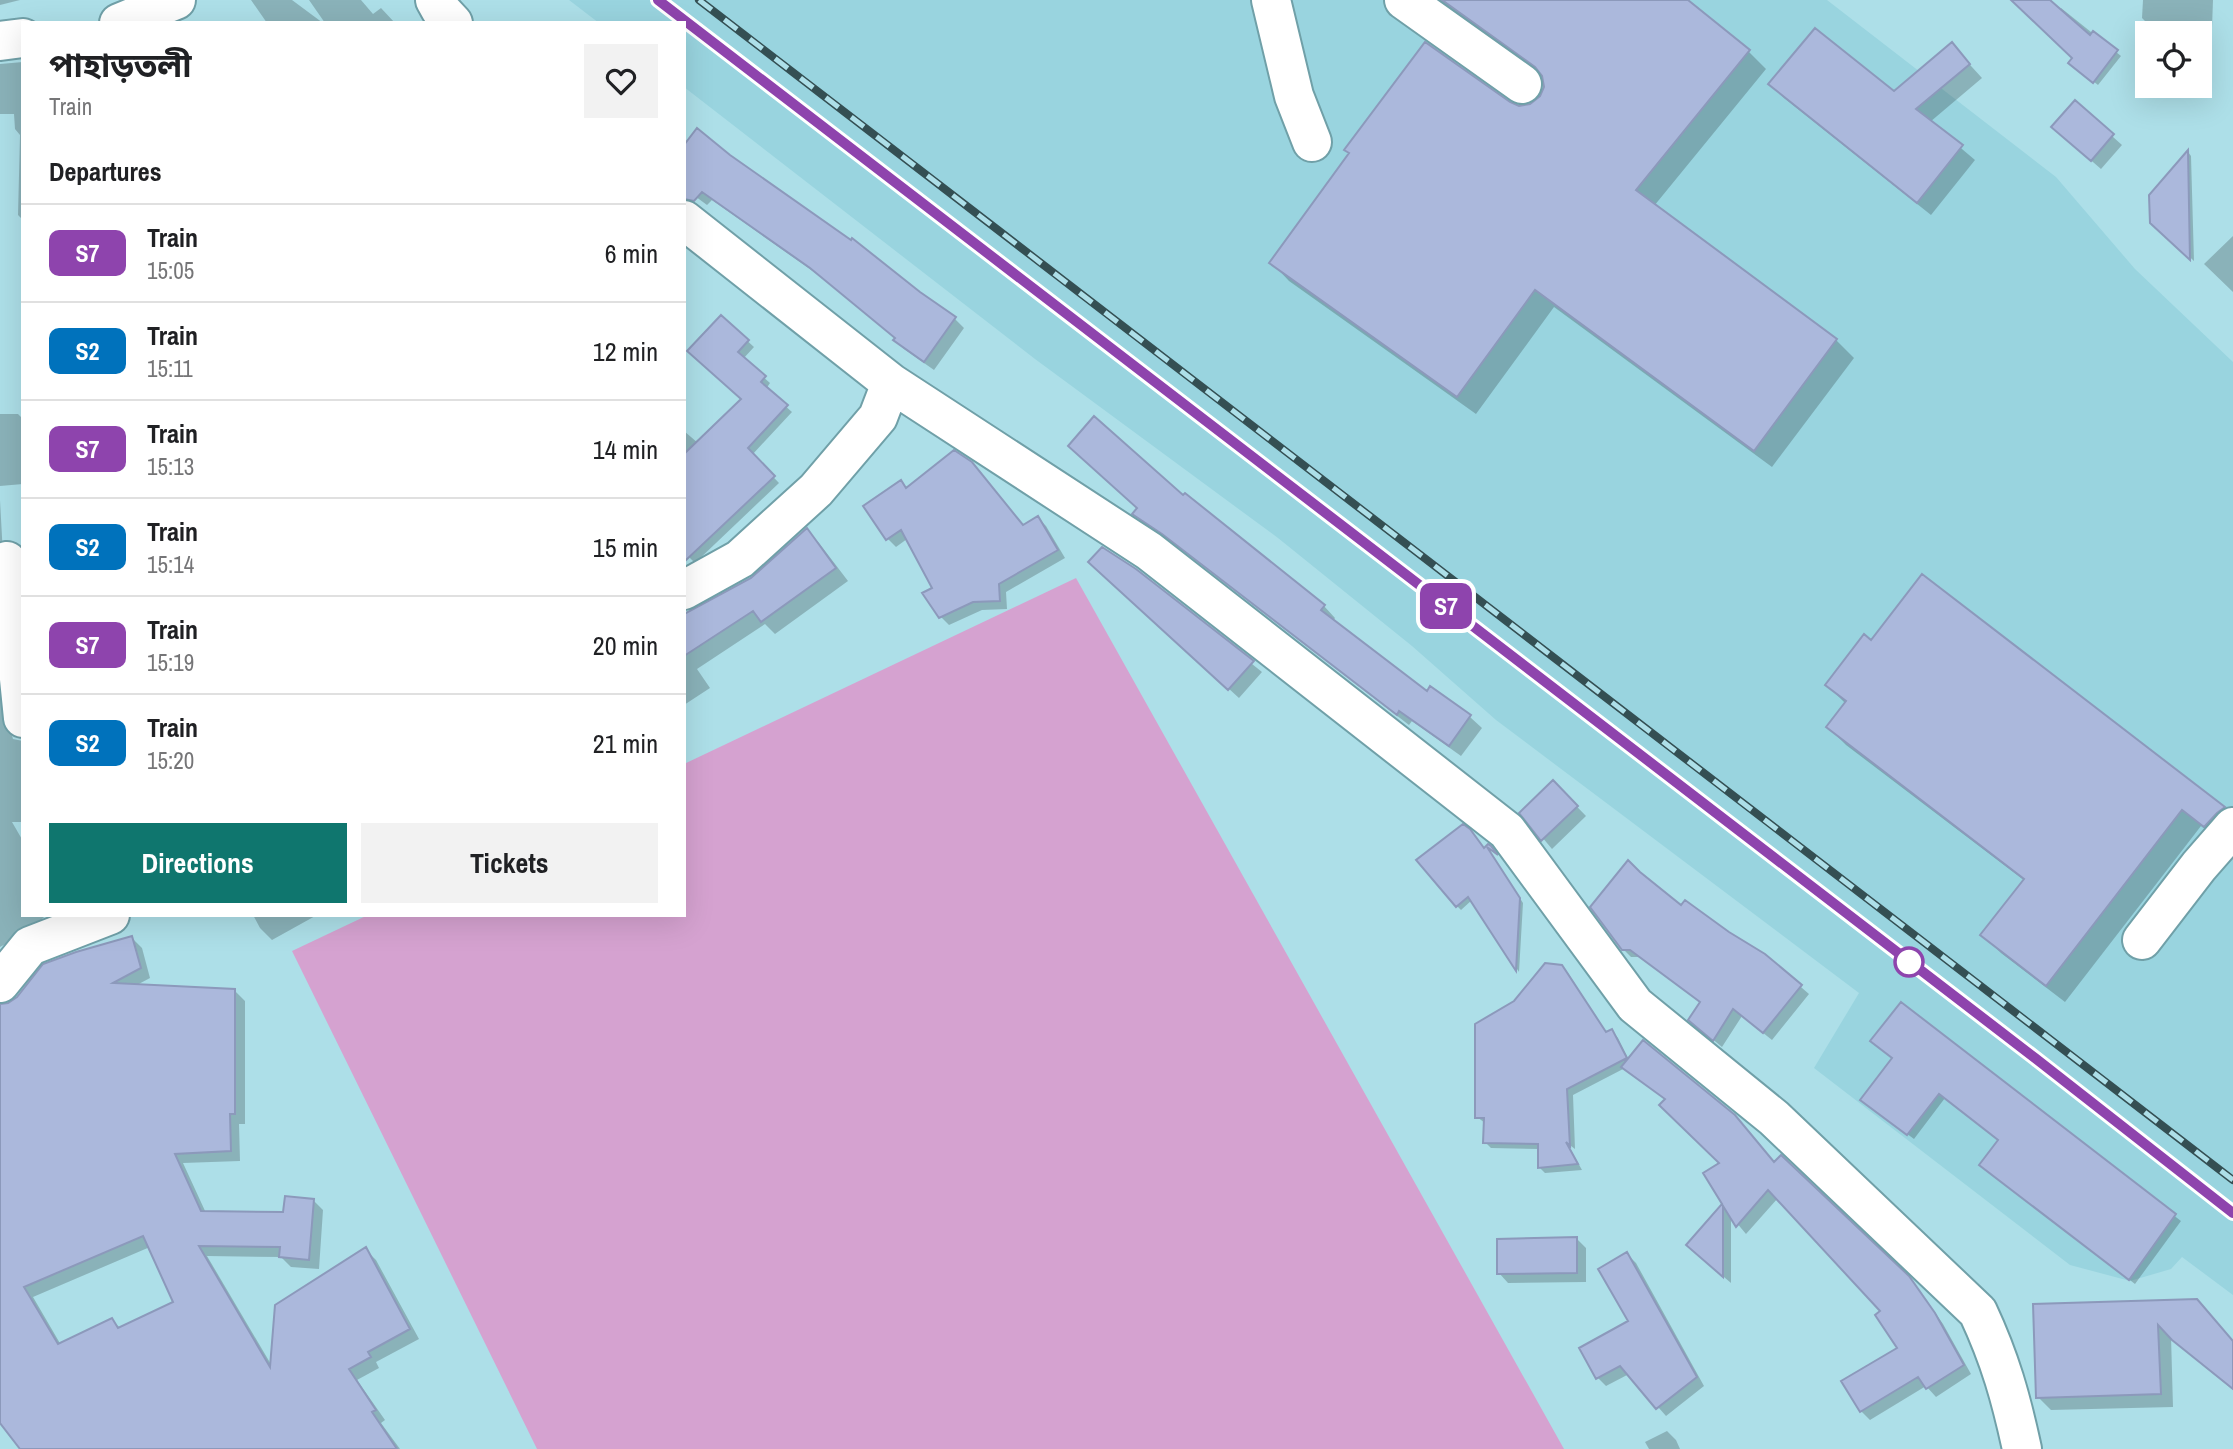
<!DOCTYPE html>
<html lang="en">
<head>
<meta charset="utf-8">
<style>
	body { margin:0; font-family:"Archivo Narrow","Noto Sans Bengali",sans-serif; background:#f2f2f2; color:#202124; height:100vh; display:flex; flex-direction:column; font-size:26px; white-space:nowrap }
	* { box-sizing:border-box; margin:0 }
	p { font-size:23px; color:#757577 }
	.icon { flex:none; width:38px; height:38px; fill:none; stroke:currentColor; stroke-width:2; stroke-linecap:round; stroke-linejoin:round }
	.map { position:relative; flex:1; overflow:hidden }
	.details { position:absolute; left:21px; top:21px; width:665px; height:896px; display:flex; flex-direction:column; background:#fff; border-radius:0px; box-shadow:0 7px 28px #0002 }
	.details>* { flex:none }
	.badge { padding:0 14px; border-radius:10px; font-size:24px; line-height:46px }
	.tools { position:absolute; left:2135px; top:21px; display:grid; gap:14px }
	.tools a { display:grid; place-items:center; width:77px; height:77px; border-radius:0px; background:#fff; box-shadow:0 7px 28px #0002; font-size:35px }
	.map>.badge { position:absolute; translate:-50% -50%; box-shadow:0 0 0 4px #fff }
	h2 { padding:0 28px; font-size:26px; line-height:63px }
	.round { display:grid; place-items:center; flex:none; width:74px; height:74px; border-radius:0px; background:#f2f2f2 }
	.head { display:flex; align-items:center; justify-content:space-between; height:119px; padding:0 28px }
	h1 { font-size:33px; font-weight:700; line-height:52px }
	.button { display:flex; gap:14px; margin-top:auto; padding:14px 28px }
	.button a { flex:1; height:80px; border-radius:0px; background:#0f766e; color:#fff; font-size:28px; font-weight:700; line-height:80px; text-align:center }
	.button a+a { background:#f2f2f2; color:#202124 }
	ul { padding:0; list-style:none }
	li { display:flex; align-items:center; gap:21px; height:98px; padding:0 28px; border-top:2px solid #e0e0e0 }
	li div { flex:1 }
	li b { display:block; font-size:26px }
	li em { font-style:normal }
	li .badge { min-width:77px; font-weight:700; text-align:center }
	.map>svg:first-child { display:block }
</style>
</head>
<body>
<div class="map">
<svg width="2233" height="1449" viewBox="0 0 2233 1449">
	<rect width="100%" height="100%" fill="#addfe8"/>
	<!-- built -->
	<path fill="#99d4df" d="M 569,0 L 1827,0 L 2056,177 L 2135,269 L 2233,362 L 2233,1295 L 2182,1257 L 2171,1269 L 2130,1281 L 2070,1265 L 1814,1068 L 1859,993 L 1496,720 L 1412,646 L 1278,538 L 1035,359 L 684,87 L 684,23 L 599,23 Z"/>
	<!-- water -->
	<path fill="#d5a2d0" d="M 1076,578 L 1564,1449 L 537,1449 L 292,951 L 368,915 L 684,915 L 684,764 Z"/>
	<!-- shadow -->
	<path fill="#0003" fill-rule="evenodd" d="M 0,0 L 20,0 L 0,5 Z
		M 251,0 L 292,0 L 323,23 L 267,23 Z
		M 309,0 L 361,0 L 373,14 L 381,8 L 395,23 L 325,23 Z
		M 1437,0 L 1686,0 L 1748,51 L 1766,69 L 1654,206 L 1836,340 L 1854,358 L 1772,467 L 1554,307 L 1476,414 L 1289,281 L 1272,263 L 1509,104 L 1520,108 L 1532,105 L 1541,98 L 1545,87 L 1544,76 Z
		M 2143,0 L 2213,0 L 2212,28 L 2151,27 L 2142,18 Z
		M 2061,8 L 2121,56 L 2098,85 L 2075,67 L 2074,58 L 2042,28 Z
		M 1951,44 L 1982,78 L 1930,122 L 1975,160 L 1931,215 L 1784,98 L 1771,84 L 1894,93 Z
		M 23,62 L 23,220 L 18,215 L 20,135 L 15,129 L 14,114 L 0,114 L 0,64 Z
		M 2075,103 L 2122,145 L 2101,169 L 2063,136 Z
		M 2188,152 L 2191,156 L 2194,261 L 2152,222 Z
		M 729,156 L 955,319 L 964,328 L 934,370 L 904,349 L 895,340 L 896,338 L 821,277 L 712,200 L 707,205 L 684,188 Z
		M 2233,236 L 2233,292 L 2204,264 Z
		M 721,317 L 754,347 L 743,359 L 770,383 L 766,389 L 792,412 L 752,455 L 779,483 L 695,563 L 684,552 L 684,431 L 698,443 L 743,399 Z
		M 0,414 L 18,414 L 23,419 L 23,484 L 0,486 Z
		M 980,472 L 1024,526 L 1038,518 L 1046,526 L 1065,558 L 1006,592 L 1007,609 L 982,610 L 949,625 L 941,617 L 934,589 L 907,539 L 896,547 L 888,539 L 865,506 L 907,489 Z
		M 1183,498 L 1324,606 L 1335,618 L 1333,621 L 1427,693 L 1431,688 L 1470,717 L 1482,728 L 1461,756 L 1412,721 L 1409,725 L 1176,545 L 1145,525 L 1134,514 Z
		M 0,500 L 3,555 L 0,558 Z
		M 807,530 L 819,543 L 848,581 L 775,634 L 765,624 L 697,669 L 710,688 L 684,705 L 684,616 L 752,579 Z
		M 1135,570 L 1262,672 L 1239,698 L 1100,571 Z
		M 1923,576 L 2224,808 L 2233,817 L 2223,844 L 2201,826 L 2065,1002 L 2001,953 L 1983,935 L 2025,881 L 1846,745 L 1828,727 L 1846,704 L 1827,685 L 1871,642 Z
		M 0,674 L 11,732 L 13,739 L 23,741 L 23,822 L 12,822 L 23,841 L 23,915 L 46,915 L 31,930 L 0,947 Z
		M 1553,782 L 1586,816 L 1552,849 L 1522,813 Z
		M 1487,847 L 1523,903 L 1519,972 L 1472,900 L 1461,910 L 1457,906 Z
		M 1682,908 L 1764,955 L 1809,994 L 1772,1040 L 1742,1016 L 1722,1047 L 1699,1028 L 1701,1003 L 1639,957 L 1631,957 L 1623,949 Z
		M 253,915 L 317,915 L 272,940 L 260,928 Z
		M 132,938 L 142,948 L 150,978 L 135,986 L 235,991 L 245,1001 L 245,1124 L 239,1124 L 240,1161 L 183,1163 L 206,1213 L 285,1214 L 313,1200 L 323,1210 L 319,1269 L 291,1267 L 281,1257 L 207,1256 L 272,1366 L 366,1250 L 376,1260 L 419,1339 L 376,1362 L 379,1368 L 357,1380 L 385,1420 L 381,1423 L 400,1449 L 22,1449 L 0,1410 L 0,1006 L 9,1005 ZM 150,1247 L 175,1303 L 121,1329 L 112,1320 L 61,1345 L 33,1297 Z
		M 1562,966 L 1568,973 L 1607,1034 L 1612,1031 L 1618,1038 L 1629,1060 L 1775,1164 L 1907,1277 L 1917,1287 L 1943,1324 L 1971,1374 L 1936,1397 L 1926,1386 L 1870,1420 L 1861,1411 L 1900,1348 L 1883,1312 L 1778,1198 L 1746,1234 L 1731,1216 L 1731,1283 L 1697,1254 L 1689,1245 L 1724,1204 L 1722,1163 L 1666,1100 L 1625,1068 L 1573,1095 L 1575,1149 L 1567,1143 L 1582,1170 L 1545,1173 L 1539,1167 L 1539,1149 L 1491,1148 L 1485,1142 L 1485,1123 L 1477,1117 L 1515,1002 Z
		M 1901,1004 L 2181,1221 L 2135,1284 L 1987,1170 L 2000,1141 L 1945,1098 L 1914,1139 L 1868,1105 L 1894,1059 Z
		M 1577,1239 L 1586,1248 L 1586,1282 L 1508,1283 L 1499,1273 Z
		M 1627,1254 L 1636,1263 L 1704,1386 L 1666,1416 L 1629,1374 L 1606,1386 L 1598,1378 L 1630,1322 Z
		M 2196,1301 L 2233,1342 L 2233,1390 L 2187,1352 L 2171,1336 L 2173,1407 L 2051,1410 L 2038,1397 Z
		M 1667,1431 L 1676,1440 L 1680,1449 L 1649,1449 L 1645,1442 Z"/>
	<!-- building -->
	<path fill="#abb8dc" stroke="#8c99bb" stroke-width="2" fill-rule="evenodd" d="M 1442,0 L 1688,0 L 1750,50 L 1636,190 L 1837,339 L 1754,451 L 1535,290 L 1457,397 L 1269,263 L 1349,153 L 1344,150 L 1425,42 L 1510,102 L 1519,106 L 1530,104 L 1540,96 L 1544,87 L 1542,76 L 1535,67 Z
		M 2011,0 L 2050,0 L 2090,35 L 2093,31 L 2118,50 L 2093,83 L 2068,63 L 2072,58 Z
		M 1815,28 L 1894,91 L 1952,42 L 1970,64 L 1916,109 L 1963,145 L 1917,203 L 1768,84 Z
		M 2075,100 L 2114,134 L 2091,161 L 2051,127 Z
		M 697,128 L 730,155 L 851,240 L 852,238 L 920,292 L 956,317 L 924,362 L 893,340 L 895,338 L 810,268 L 702,192 L 694,201 L 684,199 L 684,145 Z
		M 2188,150 L 2190,260 L 2150,223 L 2149,195 Z
		M 721,315 L 749,340 L 738,352 L 766,376 L 761,382 L 788,405 L 748,448 L 775,476 L 684,562 L 684,454 L 741,399 L 687,351 Z
		M 1094,416 L 1183,495 L 1185,493 L 1325,605 L 1321,610 L 1427,691 L 1430,686 L 1471,715 L 1449,746 L 1399,711 L 1397,715 L 1162,534 L 1132,514 L 1137,508 L 1068,446 Z
		M 954,450 L 972,462 L 1023,525 L 1038,516 L 1058,550 L 999,584 L 1000,601 L 973,602 L 939,618 L 922,593 L 932,588 L 901,530 L 886,540 L 863,506 L 901,480 L 906,488 Z
		M 807,528 L 836,568 L 761,622 L 753,611 L 684,656 L 684,614 L 751,578 Z
		M 1102,547 L 1136,569 L 1254,661 L 1228,690 L 1088,562 Z
		M 1922,574 L 2225,807 L 2217,813 L 2204,827 L 2182,810 L 2046,986 L 1980,935 L 2024,879 L 1826,727 L 1846,701 L 1825,685 L 1864,634 L 1871,640 Z
		M 1553,780 L 1578,806 L 1541,841 L 1519,813 Z
		M 1463,824 L 1470,829 L 1484,848 L 1488,844 L 1491,846 L 1498,855 L 1487,847 L 1520,898 L 1516,971 L 1468,897 L 1456,907 L 1416,860 Z
		M 1628,860 L 1640,872 L 1681,905 L 1685,900 L 1729,932 L 1765,954 L 1802,985 L 1763,1033 L 1733,1009 L 1713,1041 L 1688,1020 L 1700,1002 L 1630,950 L 1622,950 L 1590,907 Z
		M 132,936 L 141,968 L 113,983 L 235,989 L 235,1114 L 230,1114 L 231,1151 L 175,1154 L 201,1211 L 283,1212 L 285,1196 L 314,1199 L 309,1260 L 279,1257 L 280,1247 L 199,1246 L 270,1367 L 275,1305 L 366,1247 L 410,1329 L 368,1352 L 371,1357 L 349,1369 L 376,1410 L 372,1412 L 397,1449 L 20,1449 L 0,1423 L 0,1004 L 8,1003 L 17,997 L 43,964 L 76,952 ZM 143,1236 L 173,1302 L 118,1328 L 112,1318 L 58,1344 L 24,1287 Z
		M 1545,963 L 1562,965 L 1606,1032 L 1612,1029 L 1627,1058 L 1567,1089 L 1570,1146 L 1566,1142 L 1578,1164 L 1538,1168 L 1538,1144 L 1483,1143 L 1484,1118 L 1475,1118 L 1475,1024 L 1514,1001 Z
		M 1901,1002 L 2176,1214 L 2129,1280 L 1979,1165 L 1998,1140 L 1939,1094 L 1907,1135 L 1860,1100 L 1892,1058 L 1870,1041 Z
		M 1643,1040 L 1735,1115 L 1774,1162 L 1781,1155 L 1909,1276 L 1935,1313 L 1964,1365 L 1926,1389 L 1918,1377 L 1860,1412 L 1841,1381 L 1897,1348 L 1875,1315 L 1880,1311 L 1768,1190 L 1736,1227 L 1723,1206 L 1723,1277 L 1686,1245 L 1722,1204 L 1703,1173 L 1719,1163 L 1659,1105 L 1665,1099 L 1621,1067 Z
		M 1577,1237 L 1577,1273 L 1497,1274 L 1497,1239 Z
		M 1627,1252 L 1697,1377 L 1656,1409 L 1620,1366 L 1596,1379 L 1579,1348 L 1628,1321 L 1598,1269 Z
		M 2197,1299 L 2233,1341 L 2233,1389 L 2172,1340 L 2158,1325 L 2161,1394 L 2036,1398 L 2033,1304 Z"/>
	<g fill="none" stroke-linecap="round" stroke-linejoin="round">
		<!-- minor casing -->
		<g stroke="#70a0a8" stroke-width="42">
			<path id="minor" d="M 435,0 L 440,9 L 453,23
				M 1271,0 L 1294,96 L 1312,142
				M 1404,0 L 1522,84
				M 119,23 L 176,0
				M 0,41 L 23,38
				M 684,220 L 891,383 L 878,417 L 816,490 L 740,559 L 684,590
				M 891,383 L 1149,551 L 1507,831 L 1635,1005 L 1774,1118 L 1978,1312 C 2000,1359 2011,1398 2022,1449
				M 7,561 L 23,718
				M 2142,940 L 2199,866 L 2233,827
				M 0,983 L 30,946 L 110,915"/>
		</g>
		<!-- minor -->
		<use href="#minor" stroke="#fff" stroke-width="38"/>
		<!-- rail casing -->
		<g stroke="#344f53" stroke-width="8">
			<path id="rail" d="M 658,0 L 2233,1213
				M 699,0 L 2233,1180"/>
		</g>
		<!-- rail -->
		<use href="#rail" stroke="#addfe8" stroke-width="5" stroke-dasharray="16" stroke-linecap="butt"/>
	</g>
	<g fill="none" stroke-linecap="round" stroke-linejoin="round">
		<!-- line casing -->
		<g stroke="#fff" stroke-width="16">
			<path id="line" d="M 658,0 L 2035,1058 L 2233,1213"/>
		</g>
		<!-- line -->
		<use href="#line" stroke="#8e44ad" stroke-width="10"/>
	</g>
	<!-- markers -->
	<circle fill="#fff" stroke="#8e44ad" stroke-width="3.5" cx="1909" cy="962" r="14"/>
</svg>
<div class="tools">
<a><svg class="icon" aria-label="locate" viewBox="0 0 24 24"><circle cx="12" cy="12" r="6"/><path d="M12 2v4M12 18v4M2 12h4M18 12h4"/></svg></a>
</div>
<b class="badge" style="left:1446px;top:606px;background:#8e44ad;color:#fff">S7</b>
<section class="details">
<div class="head"><div><h1>পাহাড়তলী</h1><p>Train</p></div><a class="round"><svg class="icon" aria-label="heart" viewBox="0 0 24 24"><path d="M12 20l-8-8c-3-5 5-10 8-4 3-6 11-1 8 4z"/></svg></a></div>
<h2>Departures</h2>
<ul>
<li><span class="badge" style="background:#8e44ad;color:#fff">S7</span><div><b>Train</b><p>15:05</p></div><em>6 min</em></li>
<li><span class="badge" style="background:#0072bc;color:#fff">S2</span><div><b>Train</b><p>15:11</p></div><em>12 min</em></li>
<li><span class="badge" style="background:#8e44ad;color:#fff">S7</span><div><b>Train</b><p>15:13</p></div><em>14 min</em></li>
<li><span class="badge" style="background:#0072bc;color:#fff">S2</span><div><b>Train</b><p>15:14</p></div><em>15 min</em></li>
<li><span class="badge" style="background:#8e44ad;color:#fff">S7</span><div><b>Train</b><p>15:19</p></div><em>20 min</em></li>
<li><span class="badge" style="background:#0072bc;color:#fff">S2</span><div><b>Train</b><p>15:20</p></div><em>21 min</em></li>
</ul>
<div class="button"><a>Directions</a><a>Tickets</a></div>
</section>
</div>
</body>
</html>
